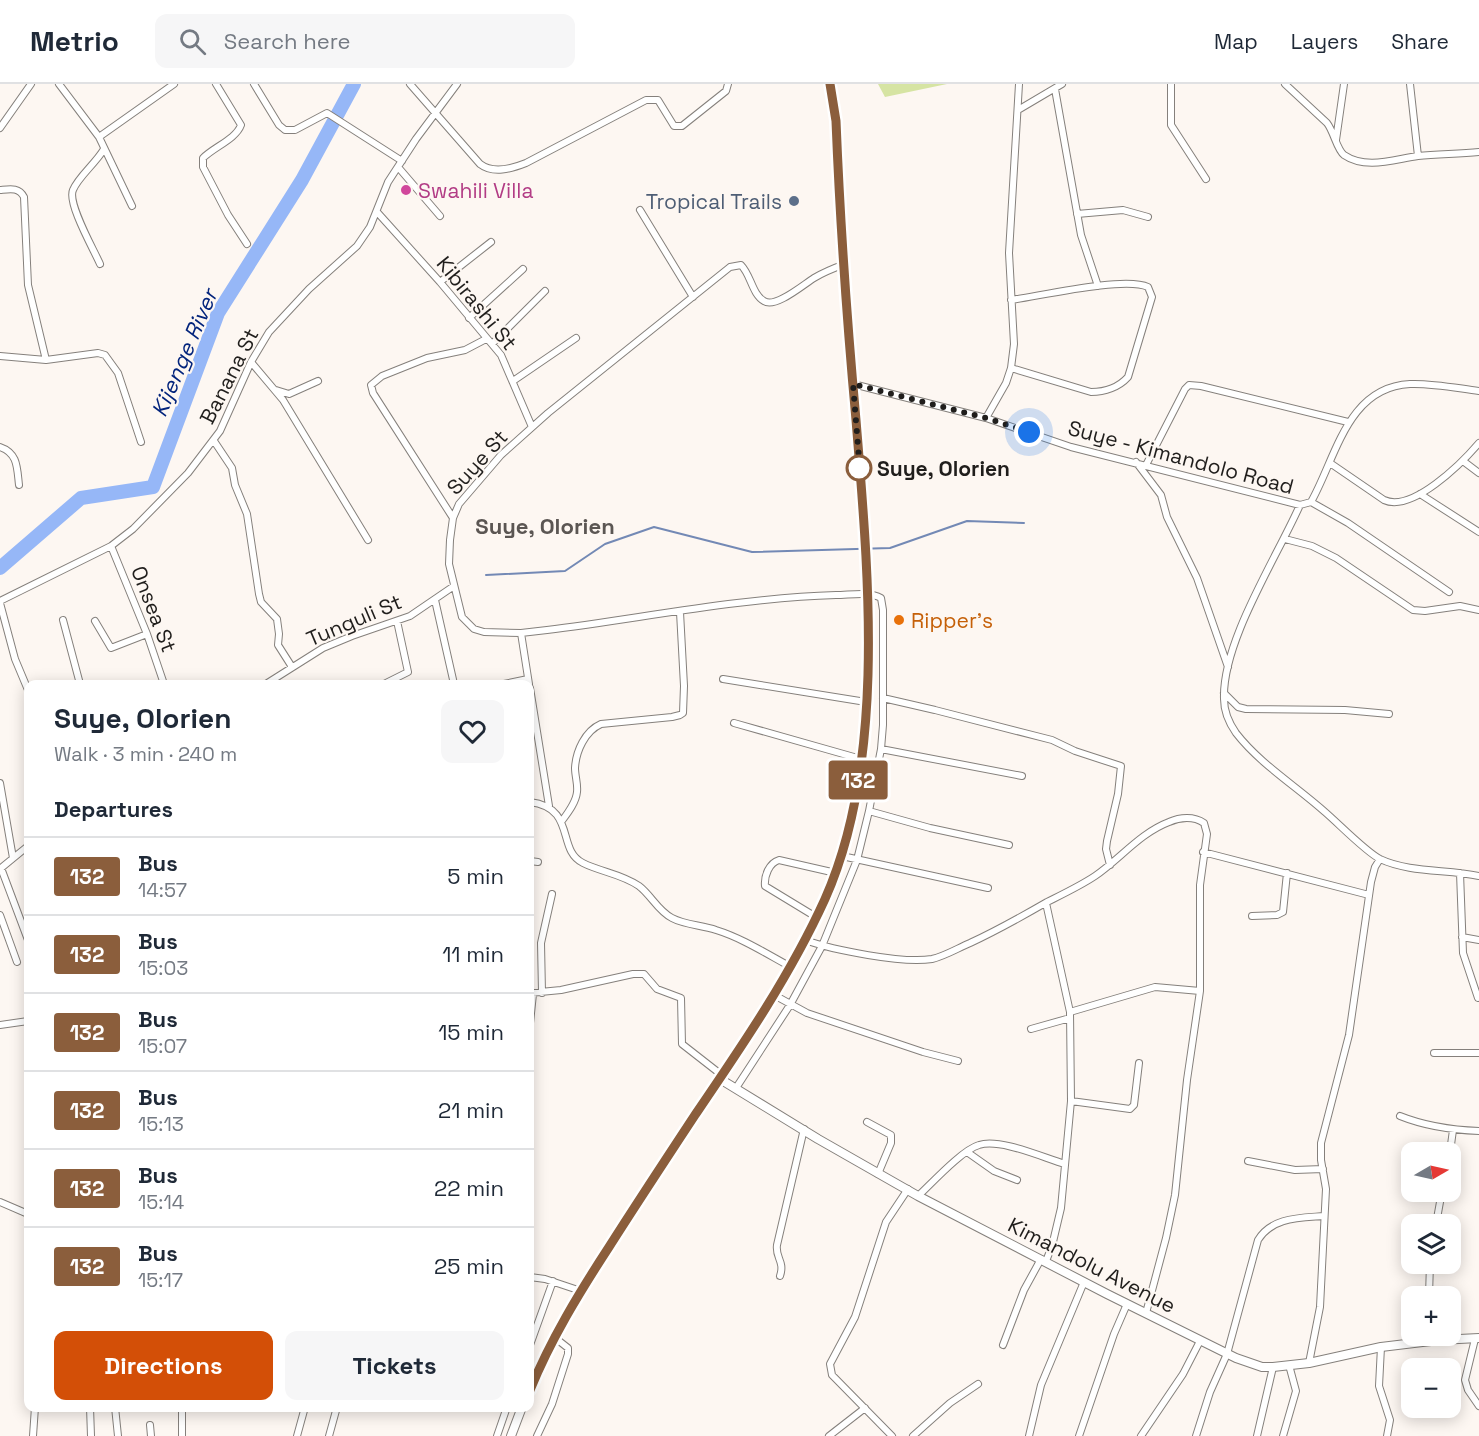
<!DOCTYPE html>
<html lang="en">
<head>
<meta charset="utf-8">
<style>
	body { margin:0; font-family:"Space Grotesk",sans-serif; background:#f6f6f7; color:#1f2937; height:100vh; display:flex; flex-direction:column; font-size:22px; white-space:nowrap }
	* { box-sizing:border-box; margin:0 }
	p { font-size:20px; color:#747a83 }
	.icon { flex:none; width:33px; height:33px; fill:none; stroke:currentColor; stroke-width:2; stroke-linecap:round; stroke-linejoin:round }
	.map { position:relative; flex:1; overflow:hidden }
	.drawer { position:absolute; left:24px; top:596px; width:510px; height:732px; display:flex; flex-direction:column; background:#fff; border-radius:12px; box-shadow:0 3px 15px #0003 }
	.drawer>* { flex:none }
	.badge { padding:0 12px; border-radius:4px; font-size:21px; line-height:39px }
	.needle { width:39px; rotate:81deg }
	.buttons { position:absolute; left:1401px; top:1058px; display:grid; gap:12px }
	.buttons a { display:grid; place-items:center; width:60px; height:60px; border-radius:12px; background:#fff; box-shadow:0 3px 15px #0003; font-size:30px }
	.you { position:absolute; width:30px; height:30px; margin:-15px; border:4px solid #fff; border-radius:50%; background:#1a73e8; box-shadow:0 0 0 9px #1a73e833 }
	.map>.badge { position:absolute; translate:-50% -50%; box-shadow:0 0 0 3px #fff }
	h2 { padding:0 30px; font-size:22px; line-height:54px }
	.round { display:grid; place-items:center; flex:none; width:63px; height:63px; border-radius:12px; background:#f6f6f7 }
	.head { display:flex; align-items:center; justify-content:space-between; height:102px; padding:0 30px }
	h1 { font-size:28px; font-weight:700; line-height:45px }
	.primary-button { display:flex; gap:12px; margin-top:auto; padding:12px 30px }
	.primary-button a { flex:1; height:69px; border-radius:12px; background:#d34f07; color:#fff; font-size:24px; font-weight:700; line-height:69px; text-align:center }
	.primary-button a+a { background:#f6f6f7; color:#1f2937 }
	ul { padding:0; list-style:none }
	li { display:flex; align-items:center; gap:18px; height:78px; padding:0 30px; border-top:2px solid #e0e1e3 }
	li div { flex:1 }
	li b { display:block; font-size:22px }
	li em { font-style:normal }
	li .badge { min-width:66px; font-weight:700; text-align:center }
	header { display:flex; align-items:center; gap:36px; box-sizing:border-box; height:84px; padding:0 30px; background:#fff; border-bottom:2px solid #e0e1e3 }
	header strong { font-size:28px }
	nav { display:flex; gap:33px; margin-inline-start:auto; font-size:21px }
	.search { width:420px; height:54px; background:#f6f6f7; display:flex; align-items:center; gap:15px; box-sizing:border-box; padding:0 21px; border-radius:12px; color:#747a83; font-size:22px }
	.map>svg:first-child { display:block }
</style>
</head>
<body>
<header>
<strong>Metrio</strong>
<div class="search"><svg class="icon" aria-label="search" viewBox="0 0 24 24"><circle cx="10" cy="10" r="6"/><path d="M15 15l6 6"/></svg>Search here</div>
<nav><a>Map</a><a>Layers</a><a>Share</a></nav>
</header>
<div class="map">
<svg width="1479" height="1352" viewBox="0 0 1479 1352">
	<rect width="100%" height="100%" fill="#fdf7f2"/>
	<!-- green -->
	<path fill="#d6e4a3" d="M 878,0 L 947,0 L 885,13 Z"/>
	<g fill="none" stroke-linecap="round" stroke-linejoin="round">
		<!-- stream -->
		<path stroke="#7389b5" stroke-width="2" d="M 486,491 L 565,487 L 605,460 L 654,443 L 752,468 L 890,464 L 967,437 L 1024,439"/>
		<!-- river -->
		<path stroke="#96b7f7" stroke-width="14" d="M 0,484 L 81,414 L 153,403 L 218,229 L 302,96 L 354,0"/>
		<!-- minor casing -->
		<g stroke="#85807c" stroke-width="8">
			<path id="minor" d="M 59,0 L 99,53 L 132,122
				M 216,0 L 241,41 C 236,55 214,63 203,74 L 203,83 L 228,131 L 247,160
				M 254,0 L 279,41 L 285,46 L 295,46 L 327,29 L 402,77
				M 410,0 L 480,80 C 493,90 511,85 526,79 L 646,16 L 658,16 L 674,42 L 682,42 L 726,7 L 728,0
				M 1171,0 L 1171,41 L 1206,95
				M 1285,0 L 1327,39 C 1334,48 1337,66 1344,71 C 1366,86 1395,75 1418,72 C 1438,70 1459,70 1479,68
				M 1410,0 L 1418,72
				M 1055,5 L 1081,151 L 1098,202
				M 1018,26 L 1062,0
				M 0,44 L 31,0
				M 99,53 L 174,0
				M 1336,56 L 1344,0
				M 398,83 L 440,132
				M 0,106 C 10,105 19,103 24,113 L 28,201 L 46,276
				M 640,126 L 693,213
				M 377,128 L 440,198 L 501,271 L 532,343
				M 1077,130 L 1123,126 L 1148,133
				M 100,180 C 94,166 67,119 73,106 C 78,93 96,79 104,65
				M 440,198 L 491,158
				M 469,234 L 523,185
				M 492,260 L 545,207
				M 0,272 L 46,276 L 98,269 L 105,271 L 118,289 L 141,358
				M 251,278 L 283,316 L 368,456
				M 1011,284 L 1091,308 C 1105,308 1119,303 1128,293 L 1152,213 L 1148,203 C 1125,192 1040,212 1011,216
				M 513,297 L 576,254
				M 853,300 L 986,334 L 1071,363 L 1300,421 L 1311,418 C 1336,374 1347,303 1410,300 C 1432,299 1456,304 1479,307
				M 276,306 L 289,310 L 318,297
				M 986,334 L 1006,299 L 1011,284 L 1014,260 L 1009,169 L 1019,0
				M 214,357 L 232,384 L 235,401 L 247,430 L 259,510 L 261,518 L 277,535 L 279,550 L 278,561 L 292,583
				M 0,363 C 18,369 17,384 19,401
				M 1463,377 L 1479,389
				M 1136,378 L 1161,411 L 1167,433 L 1197,494 L 1228,583
				M 1330,379 L 1384,416 C 1412,429 1462,379 1479,359
				M 1146,381 L 1185,305 L 1189,301 L 1201,302 L 1348,338
				M 1420,410 L 1479,448
				M 1311,418 L 1348,439 L 1449,508
				M 1300,421 C 1276,475 1222,558 1224,615 C 1224,628 1229,639 1236,649 C 1260,680 1296,702 1325,728 C 1339,740 1366,768 1380,775 C 1410,789 1447,785 1479,792
				M 453,434 L 373,309 L 371,301 L 382,292 L 427,274 L 465,266 L 486,255
				M 1285,455 L 1312,462 L 1336,474 L 1413,526 L 1425,527 L 1460,522 L 1479,526
				M 111,462 L 147,550 L 164,600
				M 435,516 L 454,600
				M 0,517 L 111,462 L 133,445 L 188,389 L 220,347 L 251,278 L 269,248 L 309,205 L 357,162 L 370,143 L 388,98 L 416,55 L 457,0
				M 0,519 L 15,575 L 28,606
				M 63,536 L 80,600
				M 95,537 L 111,564 L 147,550
				M 521,549 L 529,600
				M 723,595 L 866,618
				M 266,600 L 323,564 L 352,552 L 410,532 L 454,502
				M 384,600 L 408,588 L 397,537
				M 504,600 L 528,595
				M 530,604 L 549,722
				M 1224,609 L 1238,623 L 1246,625 L 1345,626 L 1389,630
				M 883,614 L 935,626 L 1052,656 L 1075,667 L 1121,682 L 1118,710 L 1107,757 L 1106,765 L 1110,781
				M 734,639 L 861,675
				M 881,665 L 1022,692
				M 0,699 L 13,774
				M 530,718 C 577,724 556,766 583,779 C 601,788 622,790 639,802 C 651,811 658,827 672,834 C 685,841 702,841 716,846 C 742,854 767,870 791,883
				M 869,727 L 930,744 L 1009,761
				M 561,738 C 567,730 576,719 577,708 C 578,700 575,692 575,684 C 576,667 585,647 601,640 L 672,633 L 680,631 L 683,629 L 684,602 L 680,528
				M 1203,768 L 1369,811
				M 842,772 L 988,804
				M 530,777 L 538,778
				M 1,784 L 28,856
				M 0,785 L 28,762
				M 1460,789 L 1463,869 L 1478,914
				M 0,831 L 17,878
				M 1252,832 L 1277,831 L 1283,828 L 1287,789
				M 816,833 L 765,802 C 764,792 769,779 779,776 L 836,789
				M 1462,853 L 1479,856
				M 805,856 C 833,866 903,880 932,875 C 945,872 958,864 970,859 C 996,847 1021,833 1047,818 C 1063,810 1080,802 1095,792 C 1120,775 1140,749 1169,738 C 1180,733 1194,732 1204,739 L 1207,750 L 1200,801 L 1200,907 L 1187,996 L 1175,1111 L 1166,1154 L 1146,1229
				M 530,909 L 561,906 L 633,890 L 644,890 L 657,905 L 681,914 L 682,960 L 723,992
				M 542,909 L 541,859 L 552,810
				M 774,911 L 807,929 L 923,968 L 958,977
				M 1070,928 L 1155,903 L 1200,907
				M 530,939 L 533,910
				M 0,941 L 28,937
				M 1031,945 L 1070,934
				M 1434,969 L 1479,969
				M 736,1004 L 790,921 L 822,862 L 857,776 L 869,727 L 881,665 L 883,641 L 883,526 L 881,514 C 869,507 850,511 836,511 C 739,514 643,534 547,546 L 521,549 L 484,548 L 474,545 L 462,533 L 449,480 L 450,456 L 453,434 L 459,420 L 501,371 L 548,329 L 730,183 L 741,181 C 751,191 752,210 764,217 C 775,225 804,200 814,194 C 824,188 834,184 845,180
				M 1071,1017 L 1130,1025 L 1134,1021 L 1139,979
				M 1400,1032 C 1425,1042 1452,1046 1479,1047
				M 867,1038 L 891,1051 L 891,1059 L 878,1090
				M 967,1068 L 994,1087 L 1017,1096
				M 1450,1068 L 1453,1046
				M 1248,1077 L 1295,1086 L 1323,1085
				M 918,1112 C 932,1099 962,1066 979,1061 C 1000,1054 1044,1074 1065,1080
				M 0,1118 L 28,1130
				M 1436,1140 L 1442,1107
				M 1046,1177 L 1052,1162 L 1061,1124 L 1071,1017 L 1070,928 L 1046,819
				M 780,1192 C 785,1177 775,1174 777,1161 L 804,1045
				M 530,1193 L 545,1195 L 581,1207
				M 1429,1212 L 1430,1179
				M 1475,1255 L 1465,1296 L 1468,1306 L 1479,1322
				M 530,1261 L 553,1197
				M 1003,1261 L 1024,1206 L 1041,1175
				M 1381,1263 L 1379,1302 L 1390,1336 L 1387,1352
				M 1309,1279 L 1320,1223 L 1321,1203 L 1326,1105 L 1321,1076 L 1321,1059 L 1349,951 L 1371,798 L 1375,783 L 1380,775
				M 90,1323 L 91,1352
				M 115,1323 L 118,1352
				M 150,1341 L 151,1352
				M 33,1352 L 35,1323
				M 182,1352 L 182,1323
				M 297,1352 L 305,1323
				M 329,1352 L 337,1323
				M 497,1352 L 507,1323
				M 537,1352 L 552,1320 L 568,1270 L 568,1264 L 554,1253
				M 829,1352 L 865,1324
				M 892,1352 L 832,1291 L 830,1280 L 855,1233 L 886,1138 L 908,1105
				M 913,1352 L 950,1319 L 978,1300
				M 1029,1352 L 1041,1301 L 1084,1198
				M 1079,1352 L 1114,1250 L 1127,1220
				M 1141,1352 L 1183,1290 L 1200,1257
				M 1196,1352 L 1210,1308 L 1227,1270 L 1258,1156 C 1272,1133 1300,1134 1324,1132
				M 1257,1352 L 1273,1283
				M 1283,1352 L 1296,1307 L 1289,1281"/>
		</g>
		<!-- tertiary casing -->
		<g stroke="#85807c" stroke-width="10">
			<path id="tertiary" d="M 720,995 L 818,1055 L 918,1112 L 1107,1210 L 1236,1274 L 1262,1283 L 1273,1283 L 1309,1279 L 1381,1263 L 1439,1256 L 1479,1254"/>
		</g>
		<!-- secondary casing -->
		<g stroke="#85807c" stroke-width="10">
			<path id="secondary" d="M 530,1306 C 553,1251 584,1201 617,1151 C 643,1111 668,1071 695,1031 C 742,962 790,892 825,815 C 888,672 867,476 854,323 C 847,228 840,132 836,37 L 830,0
				M 511,1352 L 522,1323"/>
		</g>
		<!-- minor -->
		<use href="#minor" stroke="#fff" stroke-width="6"/>
		<!-- tertiary -->
		<use href="#tertiary" stroke="#fff" stroke-width="8"/>
		<!-- secondary -->
		<use href="#secondary" stroke="#fff" stroke-width="8"/>
	</g>
	<g fill="none" stroke-linecap="round" stroke-linejoin="round">
		<!-- line casing -->
		<g stroke="#fff" stroke-width="14">
			<path id="line" d="M 530,1306 C 551,1255 579,1209 609,1163 C 637,1119 666,1075 695,1031 C 742,962 790,892 825,815 C 887,676 868,486 856,336 C 847,237 840,137 836,37 L 830,0"/>
		</g>
		<!-- line -->
		<use href="#line" stroke="#8b5e3c" stroke-width="9"/>
		<!-- walk -->
		<path stroke="#201e1c" stroke-width="6" stroke-dasharray="0 10.8" d="M 859,384 L 860,387 L 853,300 L 986,334 L 1029,348"/>
	</g>
	<!-- markers -->
	<circle fill="#d1479c" stroke="#fdf7f2" stroke-width="2" cx="406" cy="106" r="6"/>
	<circle fill="#5c6f8a" stroke="#fdf7f2" stroke-width="2" cx="794" cy="117" r="6"/>
	<circle fill="#fff" stroke="#8b5e3c" stroke-width="3" cx="859" cy="384" r="12"/>
	<circle fill="#e8710a" stroke="#fdf7f2" stroke-width="2" cx="899" cy="536" r="6"/>
	<g text-anchor="middle" dominant-baseline="central" stroke-width="4.5" stroke-linejoin="round" paint-order="stroke">
		<!-- hotel labels -->
		<g font-size="21" fill="#b23c85" stroke="#fdf7f2" text-anchor="start">
			<text x="418" y="106">Swahili Villa</text>
		</g>
		<!-- service labels -->
		<g font-size="21" fill="#4e5e75" stroke="#fdf7f2" text-anchor="end">
			<text x="782" y="117">Tropical Trails</text>
		</g>
		<!-- street labels -->
		<g font-size="21" fill="#201e1c" stroke="#fdf7f2">
			<text transform="translate(477 219) rotate(51)">Kibirashi St</text>
			<text transform="translate(229 292) rotate(-63)">Banana St</text>
			<text transform="translate(1181 373) rotate(15)">Suye - Kimandolo Road</text>
			<text transform="translate(477 378) rotate(-48)">Suye St</text>
			<text transform="translate(154 525) rotate(69)">Onsea St</text>
			<text transform="translate(354 536) rotate(-23)">Tunguli St</text>
			<text transform="translate(1092 1181) rotate(27)">Kimandolu Avenue</text>
		</g>
		<!-- stop labels -->
		<g font-size="21" font-weight="bold" fill="#201e1c" stroke="#fdf7f2" text-anchor="start">
			<text x="877" y="384">Suye, Olorien</text>
		</g>
		<!-- food labels -->
		<g font-size="21" fill="#c56008" stroke="#fdf7f2" text-anchor="start">
			<text x="911" y="536">Ripper's</text>
		</g>
		<!-- water labels -->
		<g font-size="22" font-style="italic" fill="#03247c" stroke="#fdf7f2">
			<text transform="translate(184 269) rotate(-67)">Kijenge River</text>
		</g>
		<!-- neighbourhood labels -->
		<g font-size="22" font-weight="bold" fill="#5b5653" stroke="#fdf7f2">
			<text x="545" y="442">Suye, Olorien</text>
		</g>
	</g>
</svg>
<div class="buttons">
<a><svg class="needle" viewBox="-14 -14 28 28"><path d="M0-13l5 13h-10z" fill="#e53935"/><path d="M0 13l5-13h-10z" fill="#747a83"/></svg></a>
<a><svg class="icon" aria-label="layers" viewBox="0 0 24 24"><path d="M12 4l9 5-9 5-9-5zM3 14l9 5 9-5"/></svg></a>
<a>+</a>
<a>−</a>
</div>
<div class="you" style="left:1029px;top:348px"></div>
<b class="badge" style="left:858px;top:696px;background:#8b5e3c;color:#fff">132</b>
<section class="drawer">
<div class="head"><div><h1>Suye, Olorien</h1><p>Walk · 3 min · 240 m</p></div><a class="round"><svg class="icon" aria-label="heart" viewBox="0 0 24 24"><path d="M12 20l-8-8c-3-5 5-10 8-4 3-6 11-1 8 4z"/></svg></a></div>
<h2>Departures</h2>
<ul>
<li><span class="badge" style="background:#8b5e3c;color:#fff">132</span><div><b>Bus</b><p>14:57</p></div><em>5 min</em></li>
<li><span class="badge" style="background:#8b5e3c;color:#fff">132</span><div><b>Bus</b><p>15:03</p></div><em>11 min</em></li>
<li><span class="badge" style="background:#8b5e3c;color:#fff">132</span><div><b>Bus</b><p>15:07</p></div><em>15 min</em></li>
<li><span class="badge" style="background:#8b5e3c;color:#fff">132</span><div><b>Bus</b><p>15:13</p></div><em>21 min</em></li>
<li><span class="badge" style="background:#8b5e3c;color:#fff">132</span><div><b>Bus</b><p>15:14</p></div><em>22 min</em></li>
<li><span class="badge" style="background:#8b5e3c;color:#fff">132</span><div><b>Bus</b><p>15:17</p></div><em>25 min</em></li>
</ul>
<div class="primary-button"><a>Directions</a><a>Tickets</a></div>
</section>
</div>
</body>
</html>
